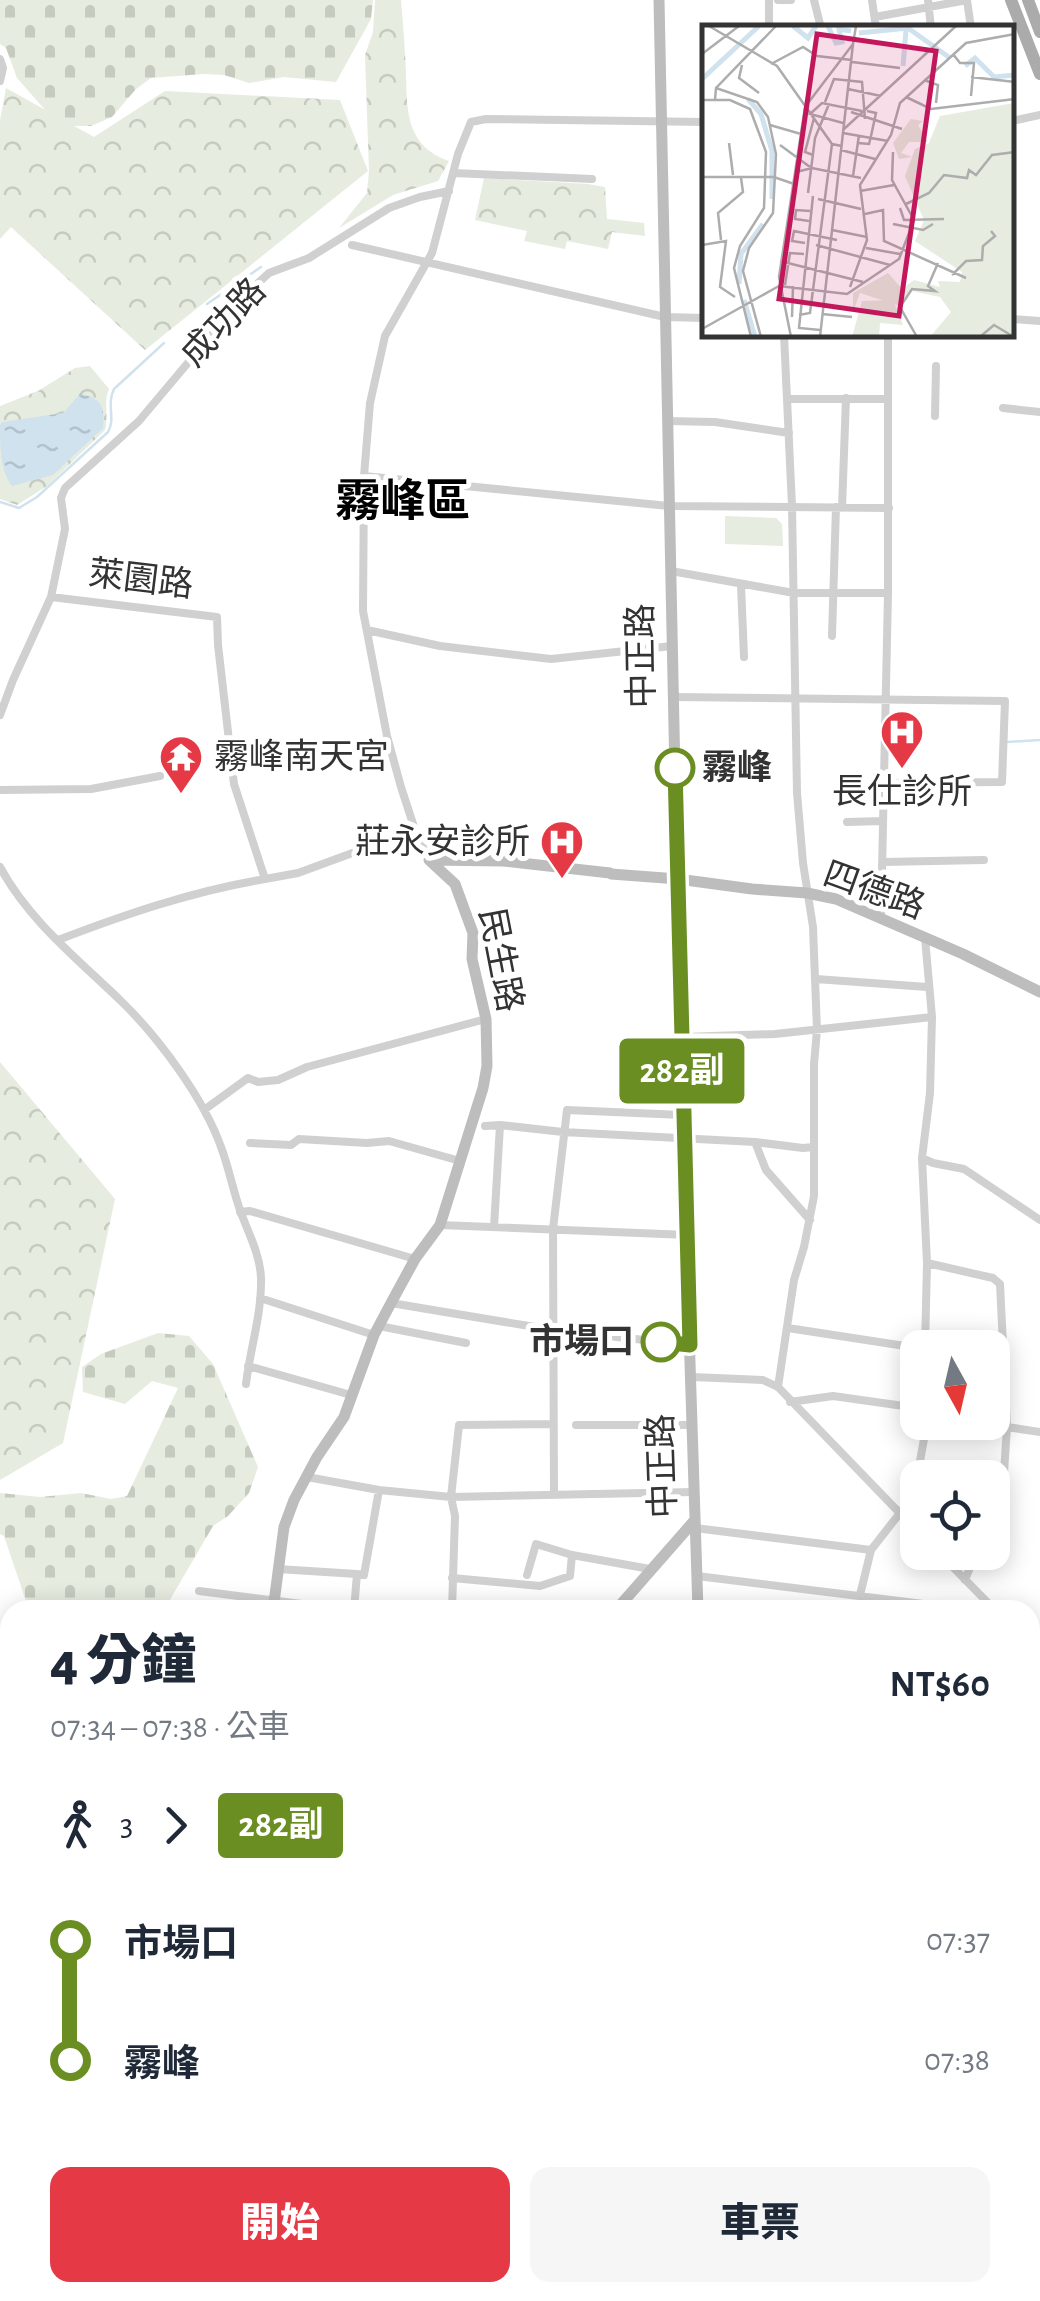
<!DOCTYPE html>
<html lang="zh-TW">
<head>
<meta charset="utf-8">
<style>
	body { margin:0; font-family:"Alegreya Sans","Noto Sans TC",sans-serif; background:#f6f6f7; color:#1f2937; height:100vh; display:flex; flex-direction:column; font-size:38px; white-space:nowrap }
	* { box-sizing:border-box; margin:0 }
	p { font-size:32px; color:#747a83 }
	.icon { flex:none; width:55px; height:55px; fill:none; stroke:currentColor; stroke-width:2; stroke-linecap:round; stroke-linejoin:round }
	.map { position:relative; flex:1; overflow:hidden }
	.drawer { position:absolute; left:0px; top:1600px; width:1040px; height:702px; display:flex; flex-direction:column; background:#fff; border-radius:30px 30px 0 0; box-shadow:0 5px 25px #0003 }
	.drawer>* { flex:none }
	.badge { padding:0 20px; border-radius:8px; font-size:35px; line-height:65px }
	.needle { width:65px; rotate:172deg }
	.buttons { position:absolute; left:900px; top:1330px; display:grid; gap:20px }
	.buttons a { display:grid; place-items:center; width:110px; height:110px; border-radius:20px; background:#fff; box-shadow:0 5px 25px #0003; font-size:50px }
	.map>.badge { position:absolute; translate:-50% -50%; box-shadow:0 0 0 5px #fff }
	.legs { display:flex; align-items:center; gap:15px; height:110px; padding:0 50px; font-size:32px }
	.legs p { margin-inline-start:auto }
	.overview { display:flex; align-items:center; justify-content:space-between; height:170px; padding:0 50px }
	h1 { font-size:55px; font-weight:800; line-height:75px }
	.cta { display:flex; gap:20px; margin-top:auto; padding:20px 50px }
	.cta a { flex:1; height:115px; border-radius:20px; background:#e63946; color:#fff; font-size:40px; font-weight:800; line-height:115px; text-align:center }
	.cta a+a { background:#f6f6f7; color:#1f2937 }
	ul { padding:0 50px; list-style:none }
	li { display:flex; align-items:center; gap:35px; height:120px; font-size:38px }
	li i { display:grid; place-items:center; width:15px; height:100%; margin:0 12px; background:currentColor }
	li i::after { content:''; width:25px; height:25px; margin:-12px; border:8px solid; border-radius:50%; background:#fff }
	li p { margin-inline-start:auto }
	li:first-child i { background:linear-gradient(#0000 50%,currentColor 0) }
	li:last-child i { background:linear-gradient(currentColor 50%,#0000 0) }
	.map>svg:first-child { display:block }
</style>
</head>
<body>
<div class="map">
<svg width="1040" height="2301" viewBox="0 0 1040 2301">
	<defs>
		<pattern id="forest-crowns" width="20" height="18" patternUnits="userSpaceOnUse" patternTransform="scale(2.5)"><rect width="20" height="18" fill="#e6ecdf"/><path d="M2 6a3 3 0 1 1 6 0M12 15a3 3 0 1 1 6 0" fill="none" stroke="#c6cbc0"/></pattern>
		<pattern id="cemetery-stones" width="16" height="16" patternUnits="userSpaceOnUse" patternTransform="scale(2.5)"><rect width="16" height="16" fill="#e6ecdf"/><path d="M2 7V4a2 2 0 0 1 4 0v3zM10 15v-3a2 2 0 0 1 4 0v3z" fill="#c6cbc0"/></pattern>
		<pattern id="water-ripples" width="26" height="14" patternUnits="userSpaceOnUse" patternTransform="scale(2.5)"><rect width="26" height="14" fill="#cfe2ee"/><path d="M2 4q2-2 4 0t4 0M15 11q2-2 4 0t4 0" fill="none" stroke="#b2c2cd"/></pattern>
	</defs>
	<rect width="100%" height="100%" fill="#fff"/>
	<!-- grass -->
	<path fill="#e6ecdf" d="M 725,516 L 776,518 L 782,524 L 783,546 L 725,544 Z"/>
	<!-- forest -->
	<path fill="url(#forest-crowns)" d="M 375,0 L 401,0 C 403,24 405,49 406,73 C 407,111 406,146 449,161 L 438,181 L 393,195 L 339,228 L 367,193 L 369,171 L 365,55 L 373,32 Z
		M 6,88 L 94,137 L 165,91 L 340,100 L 368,171 L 145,350 L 11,227 L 0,239 L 0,120 Z
		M 484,178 L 588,184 L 605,187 L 607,219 L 644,223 L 645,236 L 612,232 L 608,249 L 567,241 L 565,249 L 524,241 L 527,231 L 475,220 Z
		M 90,366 L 109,389 C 103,403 109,416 105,430 L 47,486 L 17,505 L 0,499 L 0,406 L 38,391 L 75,368 Z
		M 0,1062 L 115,1199 L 63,1443 L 0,1480 Z"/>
	<!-- cemetery -->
	<path fill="url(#cemetery-stones)" d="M 0,0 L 373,0 L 371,19 L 336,82 L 284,77 L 249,83 L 224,75 L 204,74 L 151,78 L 136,89 L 112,117 L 91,126 L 70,126 L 54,120 L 17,78 L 6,48 L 0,44 Z
		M 158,1333 L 189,1336 L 213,1364 L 258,1467 L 249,1493 L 228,1516 L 213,1526 L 164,1610 L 29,1610 L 4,1536 L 0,1534 L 0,1493 L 40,1497 L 81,1493 L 111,1499 L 127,1496 L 178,1388 L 152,1381 L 125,1404 L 83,1392 L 82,1367 L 101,1354 Z"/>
	<!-- water -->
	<path fill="url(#water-ripples)" d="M 80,394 C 102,398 105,407 103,428 L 53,475 L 12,486 C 0,470 0,446 0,425 L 2,422 L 63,413 Z"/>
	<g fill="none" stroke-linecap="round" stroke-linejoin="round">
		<!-- stream -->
		<path stroke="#cfe2ee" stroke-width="2.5" d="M 207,304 L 261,267
			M 0,502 L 19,508 L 37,497 L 108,432 C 116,418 106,405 114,389 L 164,343
			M 1007,742 L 1040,740
			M 815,2292 L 821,2301
			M 893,2292 L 899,2301
			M 0,2296 L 20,2301
			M 234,2301 L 234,2292"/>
		<!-- street -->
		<path stroke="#d0d0d0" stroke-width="8" d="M 769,0 L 769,28
			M 778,0 L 791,0
			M 814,0 L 821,28
			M 872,0 L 876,28
			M 928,0 L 931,28
			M 967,0 L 971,28
			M 875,17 L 967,0
			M 0,59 L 3,68 L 0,81
			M 1012,121 L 1040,115
			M 454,173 L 592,179
			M 352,245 L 665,317 L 705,318
			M 1012,319 L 1040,321
			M 787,399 L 887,399
			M 1003,408 L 1040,412
			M 935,416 L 936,366
			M 667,421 L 715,422 L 789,433
			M 364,476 L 669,506 L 889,508
			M 842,508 L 846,398
			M 671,571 L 794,593 L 888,593
			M 741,585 L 744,657
			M 51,597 L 217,617 L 218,645 L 234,784 L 265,879 L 298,873 L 415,830
			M 367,630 L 440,646 L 551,659 L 672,646
			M 832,636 L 836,507
			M 673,697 L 1005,701 L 1002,782 L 884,783
			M 0,715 L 13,680 L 51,597 L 65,529 L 61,498 L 65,488 L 139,421 L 245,295 L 269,273 L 309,258 L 389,208 L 420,197 L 449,191
			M 0,790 L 91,789 L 160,776
			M 847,822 L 883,821
			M 429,860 L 415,830 L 401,787 L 387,736 L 363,611 L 364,476 L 370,403 L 385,336 L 432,253 L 458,154 L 471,122 L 486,119 L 705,122
			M 883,862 L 984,860
			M 0,867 C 29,921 79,960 122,1002 C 159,1038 204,1099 221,1147 C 229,1168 233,1191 241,1213 C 249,1234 260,1255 261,1278 C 262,1314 250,1349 246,1384
			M 881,918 L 888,593 L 888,335
			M 925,938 L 932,1017 L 930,1093 L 922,1158 L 927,1263 L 925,1348
			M 58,940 C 126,914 193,891 265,879
			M 816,979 L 927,987
			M 682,1037 L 775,1034 L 932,1017
			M 204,1110 L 248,1078 L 258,1082 L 278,1080 L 307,1067 L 486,1019
			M 485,1126 L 500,1125 L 563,1132 L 755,1142 L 803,1148 L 813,1147
			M 755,1142 L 766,1170 L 810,1220
			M 250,1143 L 291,1145 L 299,1139 L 367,1143 L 389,1141 L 460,1161
			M 922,1158 L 933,1163 L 964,1169 L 1040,1220
			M 240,1212 L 250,1211 L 415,1259
			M 440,1225 L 688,1235
			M 494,1227 L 500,1125
			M 927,1263 L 993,1278 L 1000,1284 L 1007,1427 L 1003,1488 L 992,1513
			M 260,1298 L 374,1335
			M 391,1303 L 553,1330 L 690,1345
			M 379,1326 L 466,1343
			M 788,1328 L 918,1348
			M 248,1366 L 351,1395
			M 692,1377 L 763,1380 L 778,1387 L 918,1532
			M 778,1387 L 794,1280 L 804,1247 L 814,1196 L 814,1064 L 817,1030 L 813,927 L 803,863 L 797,793 L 792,506 L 784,335
			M 790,1402 L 833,1396 L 918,1408
			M 576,1425 L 691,1425
			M 1007,1427 L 1040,1432
			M 307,1477 L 379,1490 L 451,1497 L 694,1492
			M 554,1494 L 553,1229 L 567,1110 L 682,1115
			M 695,1528 L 871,1550
			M 938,1552 L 995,1610
			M 278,1569 L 357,1574
			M 527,1575 L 536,1544 L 572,1555 L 650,1569
			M 697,1576 L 972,1610
			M 452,1578 L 540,1586 L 570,1576 L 572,1555
			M 965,1580 L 976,1552
			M 199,1591 L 350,1610
			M 354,1610 L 357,1574 L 364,1575 L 379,1490
			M 452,1610 L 455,1516 L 451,1497 L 459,1425 L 553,1424
			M 859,1610 L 860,1595 L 871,1550 L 914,1495 L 927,1422
			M 1030,1646 L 1040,1656
			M 0,1831 L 8,1820
			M 0,1935 L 10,1938
			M 0,2024 L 10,2026
			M 1030,2119 L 1040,2127"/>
		<!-- secondary -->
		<path stroke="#bdbdbd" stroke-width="11" d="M 659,0 L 682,1115 L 698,1610
			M 429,860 L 503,861 L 610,873 L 611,874 L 678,879 L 752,889 L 807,893 L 836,899 L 963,954 L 1040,992
			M 273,1610 L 284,1527 L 294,1500 L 317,1457 L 344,1417 L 374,1335 L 391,1303 L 415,1259 L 440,1225 L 483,1088 L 487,1066 L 486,1019 L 472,959 L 473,933 L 455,884 L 429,860
			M 616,1610 L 694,1521
			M 0,2131 L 10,2119
			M 25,2301 L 33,2292"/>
		<!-- primary -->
		<path stroke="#ababab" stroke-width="12" d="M 1011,0 L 1040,74
			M 1028,0 L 1040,32
			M 1030,1726 L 1040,1702
			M 1030,1762 L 1040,1745
			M 711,2301 L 712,2292
			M 733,2301 L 735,2292"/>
	</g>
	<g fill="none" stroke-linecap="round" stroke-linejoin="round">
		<!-- line-1 casing -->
		<g stroke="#fff" stroke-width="22">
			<path id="line-1" d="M 661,1342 L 690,1345 L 675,768"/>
		</g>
		<!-- line-1 -->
		<use href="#line-1" stroke="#6b8e23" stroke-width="15"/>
	</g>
	<!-- icons -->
	<defs>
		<g id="hospital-pin" transform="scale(2.25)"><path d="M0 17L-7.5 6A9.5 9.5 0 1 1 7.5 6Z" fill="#e63946" stroke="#fff"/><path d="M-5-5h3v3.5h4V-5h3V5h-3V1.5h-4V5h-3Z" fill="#fff"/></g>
		<g id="temple-pin" transform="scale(2.25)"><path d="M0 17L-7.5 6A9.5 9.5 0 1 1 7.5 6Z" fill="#e63946" stroke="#fff"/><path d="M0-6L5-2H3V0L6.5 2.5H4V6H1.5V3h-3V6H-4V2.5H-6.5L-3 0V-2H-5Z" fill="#fff"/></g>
	</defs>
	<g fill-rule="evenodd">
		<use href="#hospital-pin" x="902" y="732"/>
		<use href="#temple-pin" x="181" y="757"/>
		<use href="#hospital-pin" x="562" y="842"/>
	</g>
	<!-- markers -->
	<g fill="#fff" stroke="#6b8e23" stroke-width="5">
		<circle cx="675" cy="768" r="18"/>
		<circle cx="661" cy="1342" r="18"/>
	</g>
	<g text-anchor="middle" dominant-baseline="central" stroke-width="10" stroke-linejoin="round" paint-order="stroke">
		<!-- street labels -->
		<g font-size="35" fill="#333" stroke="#fff">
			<text transform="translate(224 323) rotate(-47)">成功路</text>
			<text transform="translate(141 580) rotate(7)">萊園路</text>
			<text transform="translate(642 656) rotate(-91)">中正路</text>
			<text transform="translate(874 891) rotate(20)">四德路</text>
			<text transform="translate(500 960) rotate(79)">民生路</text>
			<text transform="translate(663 1466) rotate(-92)">中正路</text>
		</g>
		<!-- poi labels -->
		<g font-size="35" fill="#333" stroke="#fff" text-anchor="start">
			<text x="214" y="757">霧峰南天宮</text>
			<text x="902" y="792" text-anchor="middle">長仕診所</text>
			<text x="530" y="842" text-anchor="end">莊永安診所</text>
		</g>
		<!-- stop labels -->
		<g font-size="35" font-weight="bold" fill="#333" stroke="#fff" text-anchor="start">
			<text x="702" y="768">霧峰</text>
			<text x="634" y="1342" text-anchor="end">市場口</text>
		</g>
		<!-- district labels -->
		<g font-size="45" font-weight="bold" fill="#000" stroke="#fff">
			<text x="403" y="502">霧峰區</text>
		</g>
	</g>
	<!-- overview -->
	<g transform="translate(702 25)">
		<rect width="312" height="312" fill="#fff"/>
		<path d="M 312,78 L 312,312 L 228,312 L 249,287 L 238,272 L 210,266 L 198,281 L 158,268 L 151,287 L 151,268 L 186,248 L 200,264 L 212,255 L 238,262 L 236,256 L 258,257 L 260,247 L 213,216 L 222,195 L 203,151 L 213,124 L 227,118 L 238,91 Z" fill="#e6ecdf"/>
		<path d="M 209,94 L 221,96 L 216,100 L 226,117 L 207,117 L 199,128 L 210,132 L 197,134 L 191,118 ZM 191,275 L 201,300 L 178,298 L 177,312 L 150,312 L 160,276 Z" fill="#e6ecdf"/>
		<path fill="none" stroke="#cfe2ee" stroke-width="5" d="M 91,1 L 106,13 L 114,1M 126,1 L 134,18 L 140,17 L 137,4 L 149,6M 157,8 L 206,3 L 248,33M 201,41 L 204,5M 263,41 L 273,33 L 292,52 L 313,50M 0,54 L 57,1M 46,74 L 59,89 L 70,126 L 70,174M 37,259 L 39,229 L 61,199M 42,275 L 53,312"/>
		<path fill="none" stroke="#adadad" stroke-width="2.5" d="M 7,1 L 75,41 L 130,119 L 140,121M 0,29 L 37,1M 251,29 L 258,38 L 272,38 L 269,71M 150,37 L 198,43M 69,39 L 101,22 L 115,31 L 150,35M 40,40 L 37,53 L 57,68M 269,52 L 313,57M 222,55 L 236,60 L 234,78M 14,63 L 55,77 L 66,92 L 74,129 L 71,188 L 47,223 L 41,246 L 59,312M 146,64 L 179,71M 204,72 L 229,84 L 313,74M 0,75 L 28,75 L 48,84 L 64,127 L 62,183 L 38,221 L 32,243 L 49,312M 13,75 L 14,63 L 74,1M 123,77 L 132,54 L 160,57 L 163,94M 149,87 L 200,104M 0,90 L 0,153M 141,98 L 108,89 L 120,78 L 160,86M 68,100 L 99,109M 142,104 L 254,1M 141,108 L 186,116M 27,118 L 31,150M 156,118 L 167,119 L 169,111 L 174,88 L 165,86M 78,120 L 108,142M 139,125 L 173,134M 111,130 L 103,127 L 112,93M 94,147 L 110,143 L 159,153M 151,151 L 157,110M 0,152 L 72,152 L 92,159M 158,166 L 192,160M 106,168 L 113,113 L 127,79M 111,171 L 97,303 L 118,305M 116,174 L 159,184M 204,179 L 227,168 L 242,150 L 265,153 L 267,145 L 274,150 L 290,130 L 313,127M 198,183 L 202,195 L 242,194M 163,189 L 181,185 L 182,216 L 264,253M 107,196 L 93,194 L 94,185 L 108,186M 191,199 L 221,205 L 231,199M 130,205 L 165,212M 19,215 L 16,188 L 41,167 L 39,153M 103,218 L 90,216 L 92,206 L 135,215M 0,220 L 24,216 L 18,262 L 33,272M 114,220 L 188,240M 164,223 L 198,229M 78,236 L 161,257M 250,250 L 264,236 L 280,235 L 281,221 L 293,211 L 289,206M 83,260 L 88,228 L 102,229M 148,262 L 165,215 L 158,160 L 189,110 L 198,78 L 264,18 L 313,9M 120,289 L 150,292M 97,290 L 108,288 L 130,119M 90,292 L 91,261M 0,304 L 77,261 L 145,269 L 197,234 L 212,195 L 190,155 L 191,127M 279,311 L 292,300 L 312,312M 89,312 L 77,252 L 103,82 L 151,19 L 154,1M 118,312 L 151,19M 215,312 L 198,282 L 210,264 L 233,266 L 226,261 L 236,238"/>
		<path fill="#c2185b" fill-opacity="0.15" stroke="#c2185b" stroke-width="5" d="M 115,9 L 234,26 L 197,291 L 77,274 Z"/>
		<rect width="312" height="312" fill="none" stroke="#333" stroke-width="5"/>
	</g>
</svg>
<div class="buttons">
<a><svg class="needle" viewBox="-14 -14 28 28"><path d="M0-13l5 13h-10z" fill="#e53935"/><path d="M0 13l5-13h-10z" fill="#747a83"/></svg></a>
<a><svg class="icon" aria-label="locate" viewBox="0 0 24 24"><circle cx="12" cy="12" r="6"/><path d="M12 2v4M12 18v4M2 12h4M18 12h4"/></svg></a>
</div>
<b class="badge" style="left:682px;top:1071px;background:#6b8e23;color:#fff">282副</b>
<section class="drawer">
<div class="overview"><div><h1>4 分鐘</h1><p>07:34 – 07:38 · 公車</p></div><b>NT$60</b></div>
<div class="legs"><svg class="icon" aria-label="walk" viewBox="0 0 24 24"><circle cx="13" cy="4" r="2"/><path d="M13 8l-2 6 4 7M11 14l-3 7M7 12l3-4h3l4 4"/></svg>3<svg class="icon" aria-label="forward" viewBox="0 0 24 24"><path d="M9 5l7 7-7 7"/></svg><b class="badge" style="background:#6b8e23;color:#fff">282副</b></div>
<ul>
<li><i style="color:#6b8e23"></i><b>市場口</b><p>07:37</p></li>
<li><i style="color:#6b8e23"></i><b>霧峰</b><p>07:38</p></li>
</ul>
<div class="cta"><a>開始</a><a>車票</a></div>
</section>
</div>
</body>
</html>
